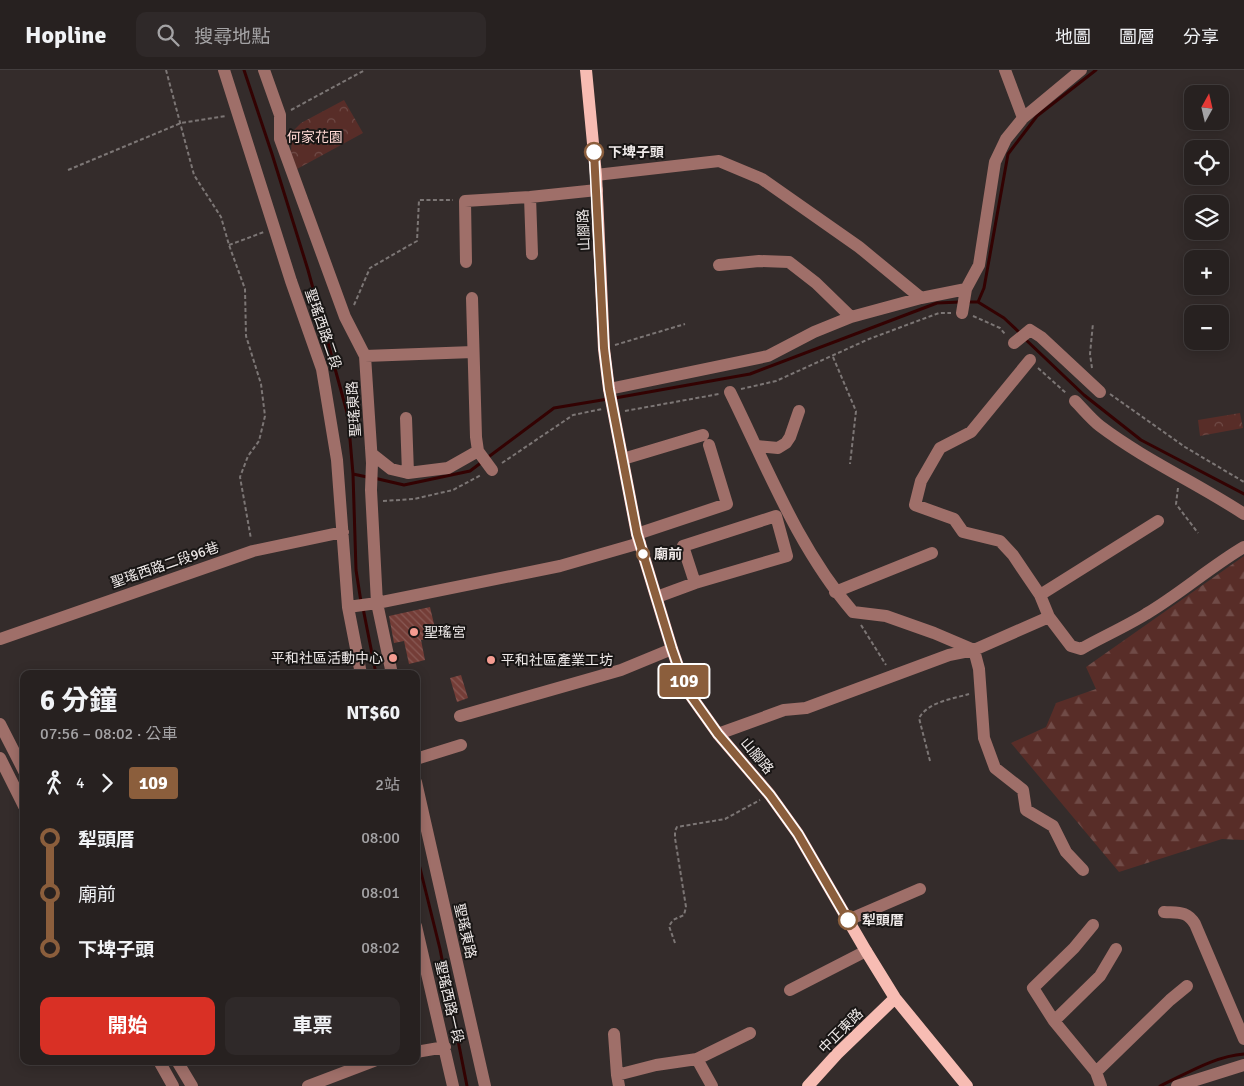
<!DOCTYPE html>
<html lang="zh-TW">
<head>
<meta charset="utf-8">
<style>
	body { margin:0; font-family:Signika,"Noto Sans TC",sans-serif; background:#2f2929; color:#f1f3f6; height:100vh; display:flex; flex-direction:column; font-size:19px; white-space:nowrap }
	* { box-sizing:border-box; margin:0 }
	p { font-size:16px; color:#a4a3a5 }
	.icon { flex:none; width:28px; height:28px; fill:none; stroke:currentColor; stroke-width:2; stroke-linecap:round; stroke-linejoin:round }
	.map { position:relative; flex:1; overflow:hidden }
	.details { position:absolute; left:20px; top:600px; width:400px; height:395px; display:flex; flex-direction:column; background:#272120; border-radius:10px; box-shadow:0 2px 12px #0003,0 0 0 1px #433e3e }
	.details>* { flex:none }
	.badge { padding:0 10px; border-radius:4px; font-size:18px; line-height:32px }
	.needle { width:32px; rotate:8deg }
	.tools { position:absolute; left:1184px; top:15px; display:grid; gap:10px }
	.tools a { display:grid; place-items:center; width:45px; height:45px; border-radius:10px; background:#272120; box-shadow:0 2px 12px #0003,0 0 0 1px #433e3e; font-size:25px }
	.map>.badge { position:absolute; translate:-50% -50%; box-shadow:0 0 0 2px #fff }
	.legs { display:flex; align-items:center; gap:8px; height:55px; padding:0 20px; font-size:16px }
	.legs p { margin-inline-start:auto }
	.overview { display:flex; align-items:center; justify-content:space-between; height:85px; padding:0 20px }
	h1 { font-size:28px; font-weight:700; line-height:38px }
	.cta { display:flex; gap:10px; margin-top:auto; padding:10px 20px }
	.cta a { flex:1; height:58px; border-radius:10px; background:#d93025; color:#fff; font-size:20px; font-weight:700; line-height:58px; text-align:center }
	.cta a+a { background:#2f2929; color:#f1f3f6 }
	ul { padding:0 20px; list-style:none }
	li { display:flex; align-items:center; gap:18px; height:55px; font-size:19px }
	li i { display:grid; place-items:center; width:8px; height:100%; margin:0 6px; background:currentColor }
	li i::after { content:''; width:12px; height:12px; margin:-6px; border:4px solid; border-radius:50%; background:#272120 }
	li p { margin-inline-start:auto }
	li:first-child i { background:linear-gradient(#0000 50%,currentColor 0) }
	li:last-child i { background:linear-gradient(currentColor 50%,#0000 0) }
	header { display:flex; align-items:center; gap:30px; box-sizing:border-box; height:70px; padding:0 25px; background:#272120; border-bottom:1px solid #433e3e }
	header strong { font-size:24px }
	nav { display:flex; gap:28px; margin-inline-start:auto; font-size:18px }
	.search { width:350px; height:45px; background:#2f2929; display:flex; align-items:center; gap:12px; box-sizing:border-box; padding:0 18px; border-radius:10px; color:#a4a3a5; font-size:19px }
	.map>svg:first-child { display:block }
</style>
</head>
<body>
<header>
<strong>Hopline</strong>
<div class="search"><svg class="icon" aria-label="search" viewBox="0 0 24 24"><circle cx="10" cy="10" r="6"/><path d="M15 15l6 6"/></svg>搜尋地點</div>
<nav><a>地圖</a><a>圖層</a><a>分享</a></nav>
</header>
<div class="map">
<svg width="1244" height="1016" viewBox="0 0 1244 1016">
	<defs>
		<pattern id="forest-firs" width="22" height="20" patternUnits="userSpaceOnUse" patternTransform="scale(1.25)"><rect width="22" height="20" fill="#582d28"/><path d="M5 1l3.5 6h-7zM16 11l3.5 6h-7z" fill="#704b47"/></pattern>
		<pattern id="park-crowns" width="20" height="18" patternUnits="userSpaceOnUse" patternTransform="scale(1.25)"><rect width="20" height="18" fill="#582d28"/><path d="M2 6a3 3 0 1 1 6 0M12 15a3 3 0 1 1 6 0" fill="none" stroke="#704b47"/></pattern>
		<pattern id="building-back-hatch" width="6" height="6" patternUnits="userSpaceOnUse" patternTransform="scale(1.25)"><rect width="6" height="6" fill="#743d37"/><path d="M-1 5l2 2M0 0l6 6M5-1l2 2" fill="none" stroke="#885954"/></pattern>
	</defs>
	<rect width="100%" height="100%" fill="#342c2b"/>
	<!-- forest -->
	<path fill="url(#forest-firs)" d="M 1244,486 L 1244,770 L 1222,769 L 1119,802 L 1011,673 L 1046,657 L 1056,633 L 1096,619 L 1086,597 Z"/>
	<!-- park -->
	<path fill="url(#park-crowns)" d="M 344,30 L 363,63 L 297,99 L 291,82 L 292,62 L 301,53 Z
		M 1240,343 L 1243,358 L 1200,366 L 1198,350 Z"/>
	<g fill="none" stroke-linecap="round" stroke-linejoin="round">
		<!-- stream -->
		<path stroke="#330202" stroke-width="3" d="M 244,0 L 272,84 L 308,200 L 348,346 L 353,404 L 356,500 L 361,532
			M 967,232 L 978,232 L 1004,248 L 1020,263
			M 978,232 L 984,218 L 1008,84 L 1037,46 L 1096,0
			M 1024,268 L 1084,325 L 1141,370 L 1244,424
			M 615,328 L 750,304 L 937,233 L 960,232
			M 487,388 L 554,338 L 608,329
			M 353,404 L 367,407
			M 374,408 L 404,415 L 470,401 L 482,392
			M 363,538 L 376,604
			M 416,782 L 440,879 L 467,1016
			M 1160,1016 C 1186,1004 1215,986 1244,984"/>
	</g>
	<!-- building -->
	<path fill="url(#building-back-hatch)" d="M 430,537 L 437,567 L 421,570 L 425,590 L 409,594 L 404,571 L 394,573 L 389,546 Z
		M 461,605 L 468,628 L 457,632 L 450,608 Z"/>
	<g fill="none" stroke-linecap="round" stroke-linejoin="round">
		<!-- path -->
		<path stroke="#7c7675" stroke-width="2" stroke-dasharray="4 2.5" stroke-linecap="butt" d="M 166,0 L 194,105 L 221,147 L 229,175 L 245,219 L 246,266 L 261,314 L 265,346 L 259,371 L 248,386 L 240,407 L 251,469
			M 291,40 L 365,0
			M 68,100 L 181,53 L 226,46
			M 229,175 L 264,162
			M 354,235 L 370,198 L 417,171 L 419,130 L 453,130
			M 973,246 L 1000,258 L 1005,264
			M 615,275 L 685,254
			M 833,287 L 856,341 L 850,394
			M 1038,298 L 1066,323
			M 1092,298 L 1090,284 L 1093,253
			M 741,319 L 776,311 L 869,269 L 939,243 L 951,243
			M 1110,324 L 1185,377 L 1244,412
			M 625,341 L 719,324
			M 502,393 L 573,345 L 602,339
			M 1178,418 L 1176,434 L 1198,463
			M 383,431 L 414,429 L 453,420 L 481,405
			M 861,555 L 886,595
			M 930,691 L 919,648 C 928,632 952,629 969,624
			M 675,873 L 669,856 L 673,850 L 684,845 L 686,837 L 675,768 L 675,761 L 677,757 L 725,749 L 760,730"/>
		<!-- minor -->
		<path stroke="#9f6f69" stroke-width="12" d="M 224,0 L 291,211 L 322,299 L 337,390 L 348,537 L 361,604
			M 264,0 L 280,45 L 280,69 L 345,247 L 365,286 L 372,393 L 371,420 L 377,533 L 392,604
			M 1005,0 L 1023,48
			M 596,105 L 719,91 L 762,109 L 859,177 L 921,228
			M 530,127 L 532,184
			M 466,192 L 465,131 L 530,127 L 597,120
			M 719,195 L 759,191 L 789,192 L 816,213 L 851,247
			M 472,228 L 476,367 L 478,381 L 492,400
			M 962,243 L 966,219
			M 1014,273 L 1030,260 L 1041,267 L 1100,322
			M 365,286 L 473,282
			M 1030,290 L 971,362 L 940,378 L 921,411 L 915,435 L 954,449 L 963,462 L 1000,471 L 1013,485 L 1040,525 L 1049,547 L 1071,576 L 1081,579 C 1102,567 1125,557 1146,544 C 1180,524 1210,497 1244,477
			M 609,319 L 768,286 L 814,262 L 851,247 L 921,228 L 966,219 L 979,195 L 995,92 L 1006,69 L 1023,48 L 1081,0
			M 730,322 C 767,397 798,478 853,542 L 886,546 L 934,563 L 974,580 L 979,599 L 984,668 L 995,698 L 1023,720 L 1026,740 L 1053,756 L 1066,782 L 1083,800
			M 1075,331 C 1083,339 1091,349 1100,356 C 1145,390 1197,413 1244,444
			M 406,348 L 408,403
			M 757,376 L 778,378 L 786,373 L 790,367 L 799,341
			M 372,384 L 391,399 L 408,403 L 448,398 L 478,381
			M 623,389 L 703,365
			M 637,464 L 727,434 L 709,375
			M 835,522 L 932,483
			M 1040,525 L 1158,451
			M 657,527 L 695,513 L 787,486 L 776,446 L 683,476 L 695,513
			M 348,537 L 377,533 L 560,496 L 640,473
			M 0,569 L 253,481 L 343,462
			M 460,646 L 621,600 L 672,579
			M 0,654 L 24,701
			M 718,664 L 784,640 L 806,638 L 949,585 L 974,580 L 1049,547
			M 0,688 L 24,736
			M 416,689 L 461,675
			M 416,712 L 485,1016
			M 1164,842 C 1179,843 1187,841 1195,854 L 1244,969
			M 848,850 L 920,819
			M 1093,855 L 1074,878 L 1033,918 L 1054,951 L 1100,906 L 1116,879
			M 416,856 L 453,1016
			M 790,920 L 866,881
			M 1054,951 L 1096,1002 L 1101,1016
			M 614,964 L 617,1005 L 619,1016
			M 416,982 L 445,977
			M 697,989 L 712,1016
			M 159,991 L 173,1016
			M 177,991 L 192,1016
			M 1096,1002 L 1170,930 L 1187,916
			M 617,1005 L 656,995 L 697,989 L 750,963
			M 308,1016 L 374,991
			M 1177,1016 L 1244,995"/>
		<!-- major -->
		<path stroke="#f7bcb3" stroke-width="12" d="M 586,0 L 596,105 L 604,279 L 609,319 L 637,464 L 672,579 L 686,619 L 718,664 L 770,725 L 798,764 L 866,881 L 895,928 L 967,1016
			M 808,1016 L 837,984 L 895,928"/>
	</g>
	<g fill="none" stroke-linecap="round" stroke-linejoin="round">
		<!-- line-1 casing -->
		<g stroke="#fff" stroke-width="11">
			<path id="line-1" d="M 594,82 L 604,278 L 609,319 L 637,464 L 672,579 L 686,619 L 718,664 L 770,725 L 798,764 L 848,850"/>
		</g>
		<!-- line-1 -->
		<use href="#line-1" stroke="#8b5e3c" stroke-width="8"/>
	</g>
	<!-- markers -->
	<g fill="#fff" stroke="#8b5e3c" stroke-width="2.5">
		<circle cx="594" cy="82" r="9"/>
		<circle cx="643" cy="484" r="6"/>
		<circle cx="848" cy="850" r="9"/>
	</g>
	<g fill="#f59c91" stroke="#191615" stroke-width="2">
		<circle cx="414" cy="562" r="5"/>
		<circle cx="393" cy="588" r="5"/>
		<circle cx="491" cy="590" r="5"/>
	</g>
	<g text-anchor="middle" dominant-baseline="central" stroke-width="4" stroke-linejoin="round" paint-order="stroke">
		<!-- park labels -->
		<g font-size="14" fill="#fed8d3" stroke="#191615">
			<text x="315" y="67">何家花園</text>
		</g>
		<!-- stop labels -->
		<g font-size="14" font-weight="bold" fill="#eee9e8" stroke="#191615" text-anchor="start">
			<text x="608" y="82">下埤子頭</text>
			<text x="654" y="484">廟前</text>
			<text x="862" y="850">犁頭厝</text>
		</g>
		<!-- street labels -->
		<g font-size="14" fill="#eee9e8" stroke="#191615">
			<text transform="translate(584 160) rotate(-93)">山腳路</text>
			<text transform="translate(323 259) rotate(71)">聖瑤西路二段</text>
			<text transform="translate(354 339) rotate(-94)">聖瑤東路</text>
			<text transform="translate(165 495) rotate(-19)">聖瑤西路二段96巷</text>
			<text transform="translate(757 686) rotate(50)">山腳路</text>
			<text transform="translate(465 861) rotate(77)">聖瑤東路</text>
			<text transform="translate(449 932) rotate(77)">聖瑤西路一段</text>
			<text transform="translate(841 961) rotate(-45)">中正東路</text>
		</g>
		<!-- poi labels -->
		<g font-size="14" fill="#eee9e8" stroke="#191615" text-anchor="start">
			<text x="424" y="562">聖瑤宮</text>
			<text x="383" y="588" text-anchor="end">平和社區活動中心</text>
			<text x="501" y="590">平和社區產業工坊</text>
		</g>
	</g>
</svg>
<div class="tools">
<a><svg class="needle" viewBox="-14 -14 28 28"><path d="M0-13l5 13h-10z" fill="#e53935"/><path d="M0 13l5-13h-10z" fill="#a4a3a5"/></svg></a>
<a><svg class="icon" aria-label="locate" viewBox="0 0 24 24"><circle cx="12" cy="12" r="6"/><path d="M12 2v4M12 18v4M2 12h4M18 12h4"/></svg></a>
<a><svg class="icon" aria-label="layers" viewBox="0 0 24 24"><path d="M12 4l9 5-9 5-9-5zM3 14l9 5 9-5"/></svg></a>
<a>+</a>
<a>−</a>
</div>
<b class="badge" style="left:684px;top:611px;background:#8b5e3c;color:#fff">109</b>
<section class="details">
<div class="overview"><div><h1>6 分鐘</h1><p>07:56 – 08:02 · 公車</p></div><b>NT$60</b></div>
<div class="legs"><svg class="icon" aria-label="walk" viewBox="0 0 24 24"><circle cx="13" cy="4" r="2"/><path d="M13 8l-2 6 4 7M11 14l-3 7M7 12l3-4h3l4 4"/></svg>4<svg class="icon" aria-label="forward" viewBox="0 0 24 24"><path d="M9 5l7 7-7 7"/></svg><b class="badge" style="background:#8b5e3c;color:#fff">109</b><p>2站</p></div>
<ul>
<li><i style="color:#8b5e3c"></i><b>犁頭厝</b><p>08:00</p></li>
<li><i style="color:#8b5e3c"></i><span>廟前</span><p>08:01</p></li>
<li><i style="color:#8b5e3c"></i><b>下埤子頭</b><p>08:02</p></li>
</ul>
<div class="cta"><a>開始</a><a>車票</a></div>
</section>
</div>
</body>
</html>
